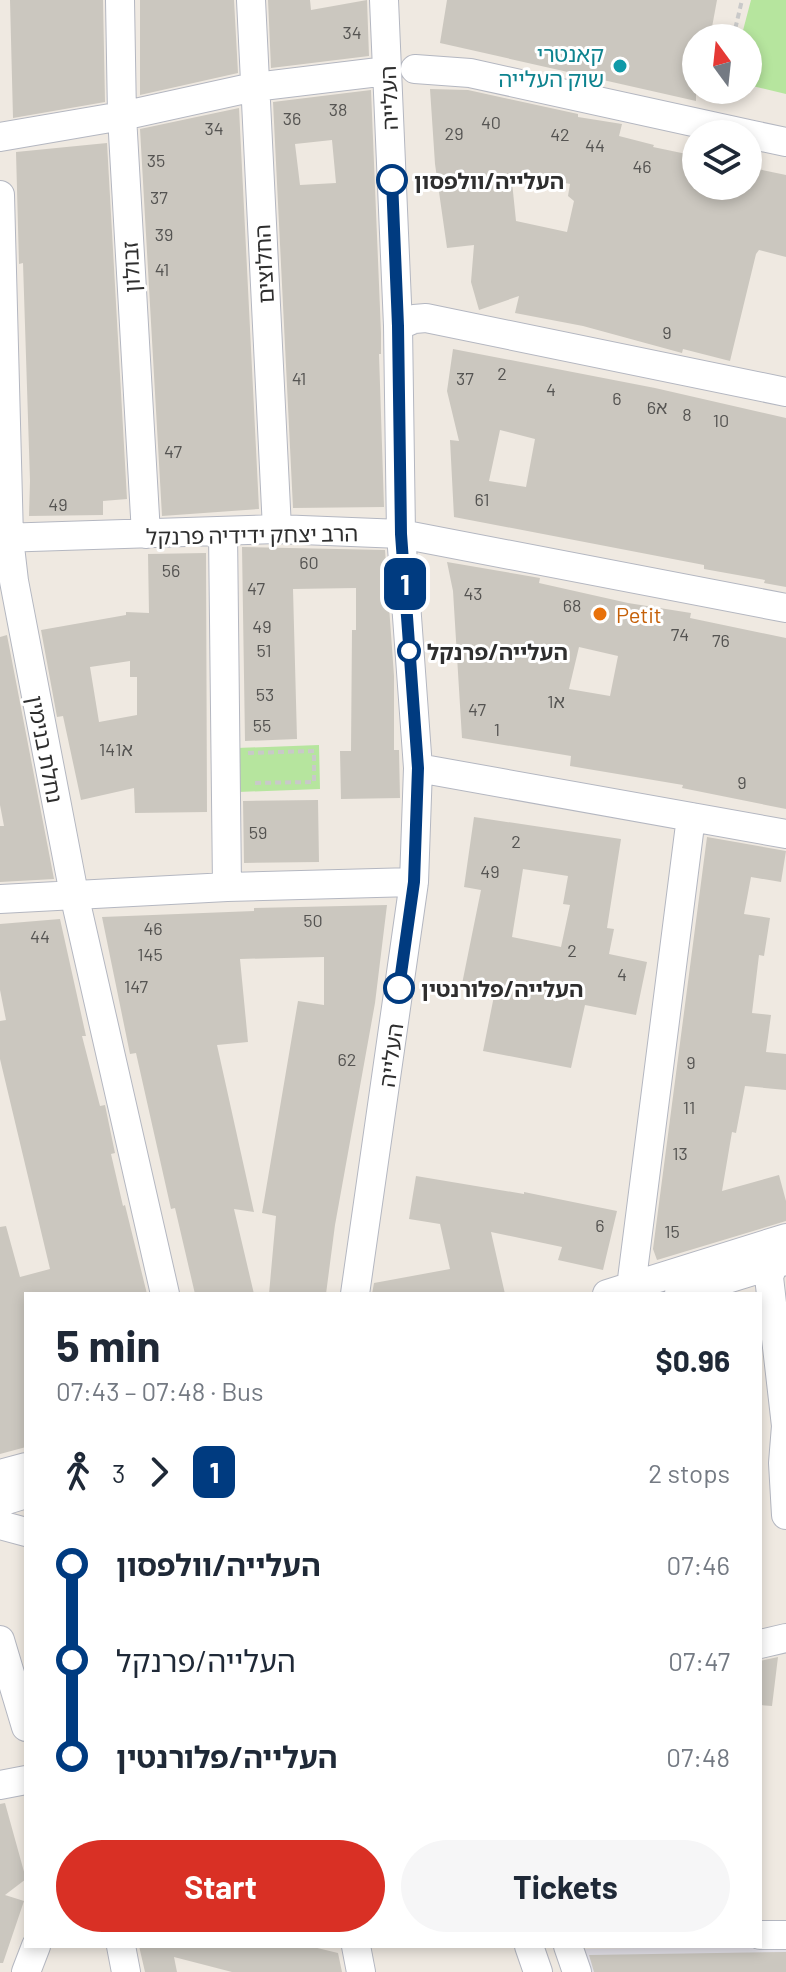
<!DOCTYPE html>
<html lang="en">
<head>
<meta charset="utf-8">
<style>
	body { margin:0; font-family:Barlow,"Noto Sans Hebrew",sans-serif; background:#f6f6f7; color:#1f2937; height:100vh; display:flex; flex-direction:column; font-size:30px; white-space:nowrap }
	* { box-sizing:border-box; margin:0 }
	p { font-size:26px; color:#747a83 }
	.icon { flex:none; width:44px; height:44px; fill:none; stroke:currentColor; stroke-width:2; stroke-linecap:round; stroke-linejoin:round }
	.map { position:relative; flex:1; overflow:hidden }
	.side { position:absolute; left:24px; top:1292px; width:738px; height:656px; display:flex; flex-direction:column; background:#fff; border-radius:0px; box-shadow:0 4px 12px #0003 }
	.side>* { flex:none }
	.badge { padding:0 16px; border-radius:12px; font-size:28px; line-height:52px }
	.needle { width:52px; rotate:345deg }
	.controls { position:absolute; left:682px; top:24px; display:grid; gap:16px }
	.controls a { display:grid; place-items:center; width:80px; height:80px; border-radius:50%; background:#fff; box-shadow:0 4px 12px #0003; font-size:40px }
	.map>.badge { position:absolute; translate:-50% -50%; box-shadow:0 0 0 4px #fff }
	.legs { display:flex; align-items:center; gap:12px; height:88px; padding:0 32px; font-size:26px }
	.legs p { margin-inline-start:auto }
	.headline { display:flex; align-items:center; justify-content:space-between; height:136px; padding:0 32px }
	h1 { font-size:44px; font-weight:700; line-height:60px }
	.button { display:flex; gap:16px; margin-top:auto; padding:16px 32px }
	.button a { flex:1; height:92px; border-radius:48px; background:#d93025; color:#fff; font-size:32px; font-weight:700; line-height:92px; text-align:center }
	.button a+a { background:#f6f6f7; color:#1f2937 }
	ul { padding:0 32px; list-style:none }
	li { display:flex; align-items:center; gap:28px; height:96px; font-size:30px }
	li i { display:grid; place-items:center; width:12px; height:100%; margin:0 10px; background:currentColor }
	li i::after { content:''; width:20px; height:20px; margin:-10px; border:6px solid; border-radius:50%; background:#fff }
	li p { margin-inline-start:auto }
	li:first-child i { background:linear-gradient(#0000 50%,currentColor 0) }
	li:last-child i { background:linear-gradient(currentColor 50%,#0000 0) }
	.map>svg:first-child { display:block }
</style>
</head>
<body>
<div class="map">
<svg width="786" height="1972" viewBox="0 0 786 1972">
	<rect width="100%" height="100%" fill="#efe9e1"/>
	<!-- industrial -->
	<path fill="#e3e1e8" d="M 786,1941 L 786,1972 L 589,1972 L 582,1949 L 760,1946 Z"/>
	<!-- green -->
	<path fill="#b6e59e" d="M 751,0 L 786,0 L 786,94 L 748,85 L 748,38 L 741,38 Z
		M 319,745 L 320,789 L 238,792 L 237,748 Z"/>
	<!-- building -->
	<path fill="#cbc7bf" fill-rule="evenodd" d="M 10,0 L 103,0 L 105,102 L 13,118 Z
		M 140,0 L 234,0 L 238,73 L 140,95 Z
		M 268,0 L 310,0 L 311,10 L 367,0 L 369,56 L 271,68 Z
		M 447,0 L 717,0 L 710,38 L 696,38 L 696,101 L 440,43 Z
		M 430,89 L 468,90 L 578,114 L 578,117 L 622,124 L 619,136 L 654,145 L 653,147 L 696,156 L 696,186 L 748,186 L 748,167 L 786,175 L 786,257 L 759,250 L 756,254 L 730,361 L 683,349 L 682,353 L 583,326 L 515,313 L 519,296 L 479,310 L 471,282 L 474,245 L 447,248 L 435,164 ZM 540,178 L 570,184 L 568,196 L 574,201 L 567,232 L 516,221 L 512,182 Z
		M 371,90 L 381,333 L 381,354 L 379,354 L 384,507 L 293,508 L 273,102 ZM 332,140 L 336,183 L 300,185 L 295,144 Z
		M 239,108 L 259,509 L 162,516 L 140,129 Z
		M 107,143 L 127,499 L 103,501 L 103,515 L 29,516 L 30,481 L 23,263 L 19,264 L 16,152 Z
		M 453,349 L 655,388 L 786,418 L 786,587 L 764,583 L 765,580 L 704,569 L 704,565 L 454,517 L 450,440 L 459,441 L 447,391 ZM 500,430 L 535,439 L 526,487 L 489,481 Z
		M 242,547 L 385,550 L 394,676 L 394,750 L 399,750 L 400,798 L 341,799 L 340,751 L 351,751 L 352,630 L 356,630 L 356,588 L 293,589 L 297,739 L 245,741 Z
		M 206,553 L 207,812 L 135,813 L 134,788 L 81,800 L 63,716 L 57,717 L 41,630 L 126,615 L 126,612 L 149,613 L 148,554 ZM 130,661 L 130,677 L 137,677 L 137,715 L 99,722 L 90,667 Z
		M 447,562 L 540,578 L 539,583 L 628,603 L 691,613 L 690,618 L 786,638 L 786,809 L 682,788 L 683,785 L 570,766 L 571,756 L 462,738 L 453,591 ZM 579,647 L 618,656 L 610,696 L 569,689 Z
		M 7,635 L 54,879 L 0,882 L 0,826 L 4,826 L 0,805 L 0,637 Z
		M 318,800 L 319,862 L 244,863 L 243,801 Z
		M 474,817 L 621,839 L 607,928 L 614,929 L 609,954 L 647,962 L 636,1015 L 585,1005 L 571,1068 L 483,1051 L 495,991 L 462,984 L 481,890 L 464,887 ZM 523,869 L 568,876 L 563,904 L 570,905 L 561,947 L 512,937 Z
		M 707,837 L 786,851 L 781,882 L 751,877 L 744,914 L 770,918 L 764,956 L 759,955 L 752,1013 L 771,1015 L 766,1052 L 786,1054 L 786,1090 L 745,1086 L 736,1133 L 732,1132 L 722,1191 L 779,1175 L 786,1201 L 786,1221 L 657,1260 L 653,1249 Z
		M 387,905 L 375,1003 L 335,1225 L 326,1294 L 269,1294 L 276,1216 L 262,1213 L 298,1001 L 324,1005 L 324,957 L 240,959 L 248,1042 L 217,1045 L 254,1212 L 234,1209 L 254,1294 L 195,1294 L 175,1208 L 171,1209 L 136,1053 L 130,1054 L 102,917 L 254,911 L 254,908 Z
		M 60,919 L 86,1036 L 82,1036 L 100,1106 L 105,1105 L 115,1153 L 111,1154 L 123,1206 L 125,1205 L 147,1294 L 26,1294 L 26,1447 L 0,1454 L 0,1227 L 6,1226 L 20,1277 L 50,1269 L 0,1059 L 0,1021 L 6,1020 L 0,990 L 0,924 Z
		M 416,1176 L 524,1194 L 524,1192 L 617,1211 L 603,1270 L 558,1260 L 562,1247 L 491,1232 L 505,1294 L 372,1294 L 374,1283 L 450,1269 L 440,1224 L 409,1219 Z
		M 778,1657 L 772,1706 L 760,1705 L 760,1661 Z
		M 5,1803 L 26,1879 L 5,1895 L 24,1901 L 3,1963 L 0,1963 L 0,1804 Z
		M 139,1946 L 309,1946 L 338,1953 L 342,1972 L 232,1972 L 174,1957 L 177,1972 L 145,1972 Z
		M 786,1952 L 786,1972 L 594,1972 L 589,1955 Z"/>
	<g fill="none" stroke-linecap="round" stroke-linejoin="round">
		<!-- minor casing -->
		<g stroke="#b4b7c1" stroke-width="30">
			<path id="minor" d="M 120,0 L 122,116 L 146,534
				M 251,0 L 277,529
				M 415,69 L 470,73 L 748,134
				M 748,134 L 786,142
				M 0,137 L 122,116 L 254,87 L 387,71
				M 0,195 L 9,538 L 14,581 L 74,894 L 165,1294
				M 398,326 L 414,319 L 426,318 L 786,392
				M 223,531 L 227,887
				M 0,538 L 277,529 L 401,534 L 786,608
				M 418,768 L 786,834
				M 0,899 L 227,887 L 414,882
				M 773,1265 L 769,1277 L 786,1426 L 783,1463 L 786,1515
				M 355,1294 L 414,882 L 418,768 L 401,534 L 398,326 L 384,0
				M 607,1294 L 786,1238
				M 633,1294 L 631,1287 L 691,817
				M 679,1294 L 785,1261
				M 0,1474 L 26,1467
				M 0,1502 L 26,1494
				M 0,1525 L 26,1532
				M 0,1640 L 26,1727
				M 760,1644 L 786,1638
				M 0,1785 L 26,1780
				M 760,1935 L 786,1935
				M 121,1946 L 126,1972
				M 356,1946 L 361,1972
				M 529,1946 L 538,1972
				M 568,1946 L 577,1972
				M 26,1972 L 36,1946"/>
		</g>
		<!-- path -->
		<path stroke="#c9c9c9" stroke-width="4" stroke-dasharray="6 4" stroke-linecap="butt" d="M 733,38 L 742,0
			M 717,103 L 721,90
			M 248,753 L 314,751 L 314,782 L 251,783"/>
		<!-- minor -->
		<use href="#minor" stroke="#fff" stroke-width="28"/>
	</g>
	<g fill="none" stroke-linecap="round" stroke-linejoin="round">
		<!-- line-1 casing -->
		<g stroke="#fff" stroke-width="18">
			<path id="line-1" d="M 392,180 L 398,326 L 401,534 L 418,768 L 414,882 L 399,988"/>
		</g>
		<!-- line-1 -->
		<use href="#line-1" stroke="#003b80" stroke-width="12"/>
	</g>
	<!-- markers -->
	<circle fill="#0f9aa8" stroke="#fff" stroke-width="3" cx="620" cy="66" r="8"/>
	<g fill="#fff" stroke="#003b80" stroke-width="4">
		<circle cx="392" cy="180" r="14"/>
		<circle cx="409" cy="651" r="10"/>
		<circle cx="399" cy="988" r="14"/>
	</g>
	<circle fill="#e8710a" stroke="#fff" stroke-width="3" cx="600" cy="614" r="8"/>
	<g text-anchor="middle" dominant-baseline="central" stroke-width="6" stroke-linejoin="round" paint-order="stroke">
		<!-- number labels -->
		<g font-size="18" fill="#555452">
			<text x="352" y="32">34</text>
			<text x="338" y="109">38</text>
			<text x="292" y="118">36</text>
			<text x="491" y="122">40</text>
			<text x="214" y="128">34</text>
			<text x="454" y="133">29</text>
			<text x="560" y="134">42</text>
			<text x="595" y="145">44</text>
			<text x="156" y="160">35</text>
			<text x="642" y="166">46</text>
			<text x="159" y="197">37</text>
			<text x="164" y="234">39</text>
			<text x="162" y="269">41</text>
			<text x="667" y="332">9</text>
			<text x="502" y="373">2</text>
			<text x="299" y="378">41</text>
			<text x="465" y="378">37</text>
			<text x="551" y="389">4</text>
			<text x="617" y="398">6</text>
			<text x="657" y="407">6א</text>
			<text x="687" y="414">8</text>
			<text x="721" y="420">10</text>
			<text x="173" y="451">47</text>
			<text x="482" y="499">61</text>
			<text x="58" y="504">49</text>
			<text x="309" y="562">60</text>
			<text x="171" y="570">56</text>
			<text x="256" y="588">47</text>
			<text x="473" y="593">43</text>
			<text x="572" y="605">68</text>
			<text x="262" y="626">49</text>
			<text x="680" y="634">74</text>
			<text x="721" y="640">76</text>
			<text x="264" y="650">51</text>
			<text x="265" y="694">53</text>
			<text x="556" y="701">1א</text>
			<text x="477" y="709">47</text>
			<text x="262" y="725">55</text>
			<text x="497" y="729">1</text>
			<text x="116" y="749">141א</text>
			<text x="742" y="782">9</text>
			<text x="258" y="832">59</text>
			<text x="516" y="841">2</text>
			<text x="490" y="871">49</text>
			<text x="313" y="920">50</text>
			<text x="153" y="928">46</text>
			<text x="40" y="936">44</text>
			<text x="572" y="950">2</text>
			<text x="150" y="954">145</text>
			<text x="622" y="974">4</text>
			<text x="136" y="986">147</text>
			<text x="347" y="1059">62</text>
			<text x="691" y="1062">9</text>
			<text x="689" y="1107">11</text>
			<text x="680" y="1153">13</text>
			<text x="600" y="1225">6</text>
			<text x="672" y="1231">15</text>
		</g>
		<!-- culture labels -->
		<g font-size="22" fill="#0d838f" stroke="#fff" text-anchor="end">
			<text x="604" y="53">קאנטרי<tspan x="604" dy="25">שוק העלייה</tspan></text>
		</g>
		<!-- street labels -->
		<g font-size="22" fill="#2e2e2e" stroke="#fff">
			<text transform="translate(388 98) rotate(-92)">העלייה</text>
			<text transform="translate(263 264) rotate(-93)">החלוצים</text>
			<text transform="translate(130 267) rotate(-93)">זבולון</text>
			<text transform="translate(252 534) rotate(-1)">הרב יצחק ידידיה פרנקל</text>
			<text transform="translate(46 749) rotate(79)">נחלת בנימין</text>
			<text transform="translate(390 1055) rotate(-82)">העלייה</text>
		</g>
		<!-- stop labels -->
		<g font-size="22" font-weight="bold" fill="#2e2e2e" stroke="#fff" text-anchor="start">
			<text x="414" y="180">העלייה/וולפסון</text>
			<text x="427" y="651">העלייה/פרנקל</text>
			<text x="421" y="988">העלייה/פלורנטין</text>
		</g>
		<!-- food labels -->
		<g font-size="22" fill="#c56008" stroke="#fff" text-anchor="start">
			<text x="616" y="614">Petit</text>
		</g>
	</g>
</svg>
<div class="controls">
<a><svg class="needle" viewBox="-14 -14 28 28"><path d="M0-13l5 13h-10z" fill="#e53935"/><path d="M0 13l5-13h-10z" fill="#747a83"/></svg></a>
<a><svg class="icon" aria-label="layers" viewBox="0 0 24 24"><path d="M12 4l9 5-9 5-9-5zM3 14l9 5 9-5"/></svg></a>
</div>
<b class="badge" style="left:405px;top:584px;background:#003b80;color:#fff">1</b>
<section class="side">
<div class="headline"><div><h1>5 min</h1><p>07:43 – 07:48 · Bus</p></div><b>$0.96</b></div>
<div class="legs"><svg class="icon" aria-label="walk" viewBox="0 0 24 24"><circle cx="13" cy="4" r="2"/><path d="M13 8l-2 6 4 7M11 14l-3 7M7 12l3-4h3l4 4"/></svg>3<svg class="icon" aria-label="forward" viewBox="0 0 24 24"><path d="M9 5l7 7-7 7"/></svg><b class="badge" style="background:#003b80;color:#fff">1</b><p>2 stops</p></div>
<ul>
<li><i style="color:#003b80"></i><b>העלייה/וולפסון</b><p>07:46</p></li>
<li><i style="color:#003b80"></i><span>העלייה/פרנקל</span><p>07:47</p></li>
<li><i style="color:#003b80"></i><b>העלייה/פלורנטין</b><p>07:48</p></li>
</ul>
<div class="button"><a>Start</a><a>Tickets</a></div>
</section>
</div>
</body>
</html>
